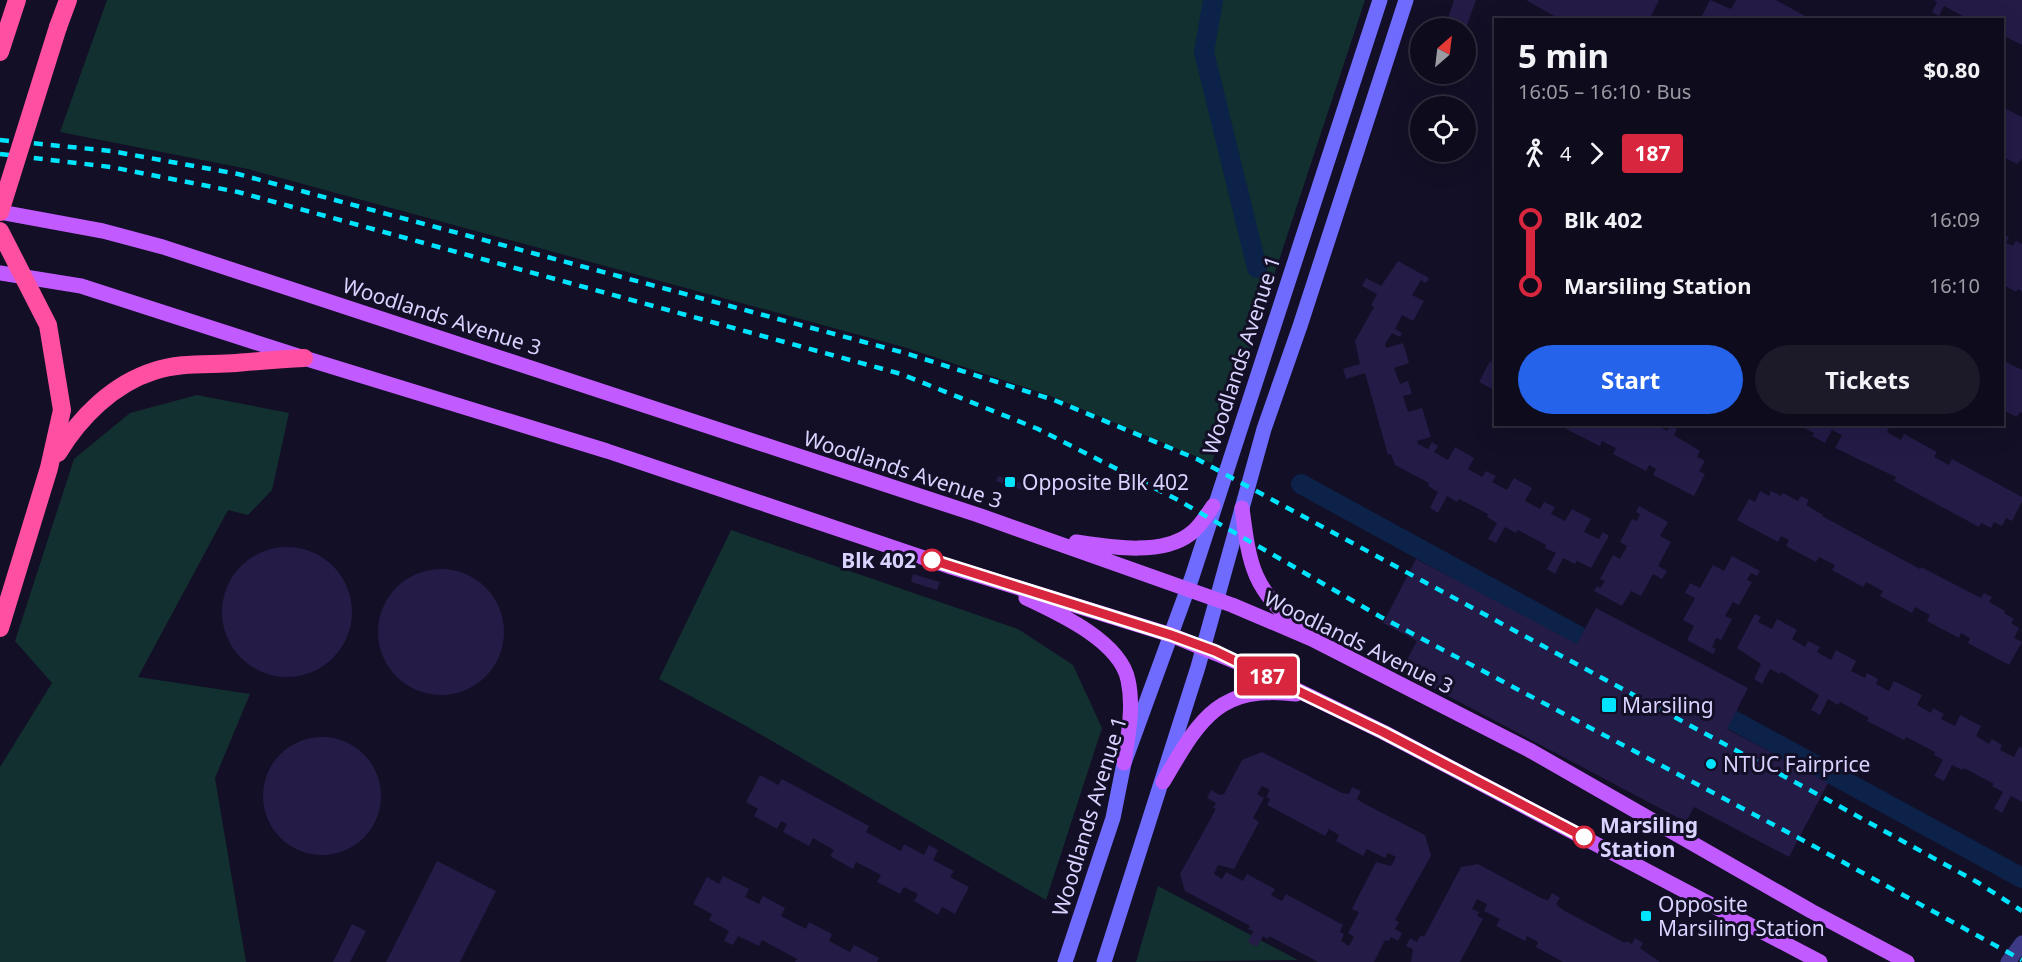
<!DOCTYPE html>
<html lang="en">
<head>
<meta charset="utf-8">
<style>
	body { margin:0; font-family:"Noto Sans",sans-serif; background:#1c1929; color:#f1f3f6; height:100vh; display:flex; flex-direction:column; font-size:22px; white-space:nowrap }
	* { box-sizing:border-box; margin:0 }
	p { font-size:20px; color:#9b9ba3 }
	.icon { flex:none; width:33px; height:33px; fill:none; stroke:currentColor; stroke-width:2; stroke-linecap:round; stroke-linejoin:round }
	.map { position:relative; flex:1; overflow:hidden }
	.details { position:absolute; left:1494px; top:18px; width:510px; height:408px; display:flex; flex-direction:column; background:#0e0b1c; border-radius:0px; box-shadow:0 6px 24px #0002,0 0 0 2px #2e2b3b }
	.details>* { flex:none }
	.badge { padding:0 12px; border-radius:4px; font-size:21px; line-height:39px }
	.needle { width:39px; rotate:28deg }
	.buttons { position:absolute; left:1410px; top:18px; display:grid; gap:12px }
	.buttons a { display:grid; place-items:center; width:66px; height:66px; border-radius:50%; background:#0e0b1c; box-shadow:0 6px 24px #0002,0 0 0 2px #2e2b3b; font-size:30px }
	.map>.badge { position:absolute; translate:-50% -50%; box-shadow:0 0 0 3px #fff }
	.legs { display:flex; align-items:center; gap:9px; height:66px; padding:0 24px; font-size:20px }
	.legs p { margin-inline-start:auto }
	.head { display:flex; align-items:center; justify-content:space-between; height:102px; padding:0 24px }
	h1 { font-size:33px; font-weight:700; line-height:45px }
	.cta { display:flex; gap:12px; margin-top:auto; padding:12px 24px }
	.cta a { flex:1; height:69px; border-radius:36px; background:#2563eb; color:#fff; font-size:24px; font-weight:700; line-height:69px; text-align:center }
	.cta a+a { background:#1c1929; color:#f1f3f6 }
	ul { padding:0 24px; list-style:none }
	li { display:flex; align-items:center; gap:21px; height:66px; font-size:22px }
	li i { display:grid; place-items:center; width:9px; height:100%; margin:0 8px; background:currentColor }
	li i::after { content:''; width:15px; height:15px; margin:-8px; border:4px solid; border-radius:50%; background:#0e0b1c }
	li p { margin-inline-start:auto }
	li:first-child i { background:linear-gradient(#0000 50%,currentColor 0) }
	li:last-child i { background:linear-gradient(currentColor 50%,#0000 0) }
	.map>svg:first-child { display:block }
</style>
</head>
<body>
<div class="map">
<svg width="2022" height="962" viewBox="0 0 2022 962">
	<rect width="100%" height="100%" fill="#130f26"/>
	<!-- green -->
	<path fill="#12302f" d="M 107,0 L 1365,0 L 1212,463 L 1048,395 L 907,348 L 248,169 L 60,132 Z
		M 197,395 L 289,413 L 272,490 L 248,515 L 228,510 L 138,677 L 250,694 L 215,778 L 246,962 L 0,962 L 0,767 L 52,683 L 15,641 L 74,459 L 130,413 Z
		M 731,530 L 1018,629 L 1073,665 L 1102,728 L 1046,900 L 746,726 L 659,679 Z
		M 1158,886 L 1298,960 L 1136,962 Z"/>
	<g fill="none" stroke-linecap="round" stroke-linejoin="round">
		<!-- canal -->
		<path stroke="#0c2248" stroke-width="20" d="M 1213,0 L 1204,52 L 1257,268
			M 1301,484 L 1604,650
			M 1709,707 L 2022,878"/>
	</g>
	<!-- building -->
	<path fill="#241b47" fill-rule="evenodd" d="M 1454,0 L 1476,0 L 1466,28 L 1446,25 Z
		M 1526,0 L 1659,0 L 1649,20 L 1561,20 Z
		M 1710,0 L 1731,9 L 1736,0 L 1776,0 L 1812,20 L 1700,20 Z
		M 1933,0 L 2022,0 L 2022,45 L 2004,36 L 2002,39 L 2002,20 L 1970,20 L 1944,6 L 1939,16 L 1932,12 L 1937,2 Z
		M 2002,107 L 2022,117 L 2022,159 L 2017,164 L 2002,156 Z
		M 2002,234 L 2009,237 L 2006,243 L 2013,246 L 2016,241 L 2022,244 L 2022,292 L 2018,289 L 2016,292 L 2002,284 Z
		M 1398,261 L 1429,278 L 1426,283 L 1421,280 L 1412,295 L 1424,301 L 1413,321 L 1402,315 L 1395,329 L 1402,333 L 1400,337 L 1392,333 L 1385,344 L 1386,348 L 1403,343 L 1409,363 L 1394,368 L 1400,384 L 1408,381 L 1412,394 L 1403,396 L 1408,412 L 1422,408 L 1431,437 L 1417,441 L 1418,444 L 1428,449 L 1432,442 L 1438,446 L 1434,452 L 1448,460 L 1455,447 L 1474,458 L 1468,469 L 1482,477 L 1486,471 L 1496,476 L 1492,482 L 1507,490 L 1514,478 L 1532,488 L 1525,501 L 1540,509 L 1544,502 L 1555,507 L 1551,514 L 1565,521 L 1572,509 L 1591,519 L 1584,532 L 1599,539 L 1603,532 L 1609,536 L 1591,568 L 1577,561 L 1575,564 L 1563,558 L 1555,574 L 1547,569 L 1556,553 L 1545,548 L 1546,545 L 1518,530 L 1516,533 L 1505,527 L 1496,543 L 1488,539 L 1497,523 L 1487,517 L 1488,514 L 1459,499 L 1457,502 L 1447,496 L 1438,513 L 1430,508 L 1438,492 L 1428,486 L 1429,483 L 1395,465 L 1391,454 L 1388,455 L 1365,373 L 1346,379 L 1343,369 L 1360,364 L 1355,341 L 1374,307 L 1371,305 L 1377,294 L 1362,286 L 1366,278 L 1381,286 Z
		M 2002,360 L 2022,370 L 2022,413 L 2020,412 L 2017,417 L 2002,410 Z
		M 1490,361 L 1496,364 L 1496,391 L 1479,382 Z
		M 1569,424 L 1655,424 L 1667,431 L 1670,425 L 1677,429 L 1674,435 L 1700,451 L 1697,457 L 1705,461 L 1699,471 L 1705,474 L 1694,496 L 1653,475 L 1656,469 L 1649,465 L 1646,471 L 1613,454 L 1616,448 L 1602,441 L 1600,446 L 1566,429 Z
		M 1806,424 L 1887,424 L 1890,426 L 1887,432 L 1901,440 L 1904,434 L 1937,452 L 1934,457 L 1949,465 L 1952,459 L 2022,497 L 2022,501 L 2012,521 L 2006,518 L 2002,526 L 1994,522 L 1991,528 L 1981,523 L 1979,527 L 1894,481 L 1896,477 L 1835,448 L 1842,435 L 1832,430 L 1825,443 L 1812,436 L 1814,433 L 1804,428 Z
		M 998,476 L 1024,484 L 1023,490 L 996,481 Z
		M 1760,491 L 1769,496 L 1771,491 L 1781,496 L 1783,493 L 1798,501 L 1801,496 L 1809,500 L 1806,505 L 1823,515 L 1822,516 L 1920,569 L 1921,567 L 1981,598 L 1984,593 L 1992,597 L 1989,602 L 2005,611 L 2004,613 L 2014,619 L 2011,623 L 2019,628 L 2014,638 L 2022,642 L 2009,665 L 1968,643 L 1970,638 L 1961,633 L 1959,638 L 1927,621 L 1930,615 L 1915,607 L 1912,613 L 1880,596 L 1883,591 L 1866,582 L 1863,587 L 1832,570 L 1835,565 L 1819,557 L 1816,562 L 1786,546 L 1789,540 L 1781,536 L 1778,542 L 1737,520 L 1749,499 L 1755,502 Z
		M 1639,506 L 1668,522 L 1660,536 L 1671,542 L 1658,566 L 1667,571 L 1662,579 L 1653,574 L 1641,596 L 1631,591 L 1622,606 L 1594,591 L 1597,586 L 1600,588 L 1605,581 L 1600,579 L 1613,555 L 1620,559 L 1627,546 L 1620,542 L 1632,519 L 1637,521 L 1640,514 L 1636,512 Z
		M222 612a65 65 0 1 1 130 0a65 65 0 1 1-130 0Z
		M 1732,556 L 1760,571 L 1757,576 L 1751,573 L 1747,580 L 1752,582 L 1739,605 L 1733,602 L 1725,616 L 1732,619 L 1721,640 L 1716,638 L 1712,647 L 1716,649 L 1713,654 L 1687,640 L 1694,626 L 1683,620 L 1695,598 L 1685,593 L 1690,583 L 1700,588 L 1713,565 L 1724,571 Z
		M 1416,559 L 1577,644 L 1596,608 L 1748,688 L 1727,729 L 1828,783 L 1789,857 L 1694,807 L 1686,822 L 1401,671 L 1417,641 L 1383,623 Z
		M378 632a63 63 0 1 1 126 0a63 63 0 1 1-126 0Z
		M 913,574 L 940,582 L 937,590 L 911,582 Z
		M 1755,614 L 1761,617 L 1758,622 L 1772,629 L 1777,619 L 1797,630 L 1792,639 L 1805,647 L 1808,641 L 1820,647 L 1817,652 L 1831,660 L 1836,650 L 1856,661 L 1851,671 L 1865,678 L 1867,673 L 1878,679 L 1876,684 L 1889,691 L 1894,681 L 1922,695 L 1917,705 L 1931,713 L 1933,708 L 1944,714 L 1941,719 L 1955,726 L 1960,715 L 1981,726 L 1976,736 L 1989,744 L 1992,739 L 2002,745 L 2000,750 L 2014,757 L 2019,747 L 2022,748 L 2022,802 L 2011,796 L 2002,813 L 1994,808 L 2003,792 L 1992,786 L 1994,784 L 1964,768 L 1962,770 L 1952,765 L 1944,781 L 1934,776 L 1943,760 L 1934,755 L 1935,752 L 1906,737 L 1904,740 L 1867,721 L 1869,718 L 1840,702 L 1838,705 L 1828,699 L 1820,715 L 1811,710 L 1819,695 L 1781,672 L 1780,674 L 1770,669 L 1762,684 L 1754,679 L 1761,664 L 1737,648 Z
		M263 796a59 59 0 1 1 118 0a59 59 0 1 1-118 0Z
		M 1262,752 L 1342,793 L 1349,794 L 1352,787 L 1361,791 L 1357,799 L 1363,803 L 1425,835 L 1431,856 L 1395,920 L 1399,922 L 1395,929 L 1402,933 L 1398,941 L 1391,937 L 1389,941 L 1385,940 L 1374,962 L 1318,962 L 1269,936 L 1268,939 L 1263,936 L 1257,947 L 1248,942 L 1253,931 L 1248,929 L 1250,926 L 1185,891 L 1180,874 L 1216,809 L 1213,808 L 1216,803 L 1207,798 L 1211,790 L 1220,795 L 1224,794 L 1242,760 ZM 1262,786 L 1270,790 L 1266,797 L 1270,799 L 1267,805 L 1325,836 L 1329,829 L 1339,835 L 1336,841 L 1363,856 L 1367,849 L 1385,858 L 1388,853 L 1396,857 L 1391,866 L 1376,862 L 1358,897 L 1352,909 L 1359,912 L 1348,933 L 1354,937 L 1349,946 L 1341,941 L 1344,934 L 1340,932 L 1343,925 L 1286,894 L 1282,901 L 1271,895 L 1275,889 L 1247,874 L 1243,881 L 1226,872 L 1222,879 L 1214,874 L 1218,865 L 1234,869 L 1259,822 L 1253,818 L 1264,798 L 1257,794 Z
		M 760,775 L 778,785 L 782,779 L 869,826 L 866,832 L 901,851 L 904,844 L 924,855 L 929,845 L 938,850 L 933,860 L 954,871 L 950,877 L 969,887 L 955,914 L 942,907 L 938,915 L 914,901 L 918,894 L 904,887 L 900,894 L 877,882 L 881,875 L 856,862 L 853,869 L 830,856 L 834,850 L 813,838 L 809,846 L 783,832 L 787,824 L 781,821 L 777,829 L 754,816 L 758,809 L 746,802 Z
		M 437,861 L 496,891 L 460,962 L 386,962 Z
		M 1478,864 L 1541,898 L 1548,900 L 1552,893 L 1560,898 L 1556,904 L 1563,910 L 1625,943 L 1626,941 L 1632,944 L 1635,938 L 1643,943 L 1640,948 L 1660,962 L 1563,962 L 1536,947 L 1538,942 L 1527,936 L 1525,941 L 1496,926 L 1500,919 L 1484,911 L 1487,904 L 1477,899 L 1472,909 L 1479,912 L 1477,916 L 1483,919 L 1460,962 L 1411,962 L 1413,949 L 1406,946 L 1410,938 L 1417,942 L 1421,935 L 1424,937 L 1461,867 Z
		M 723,876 L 749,889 L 745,897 L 759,904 L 763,896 L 785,908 L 781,916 L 806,929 L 809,922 L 832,934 L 829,941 L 850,952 L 854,945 L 879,958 L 877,962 L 795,962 L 797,959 L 762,940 L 759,946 L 738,936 L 733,945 L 724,941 L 729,931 L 709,920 L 712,914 L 693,904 L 707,877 L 719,884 Z
		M 352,924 L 366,931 L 350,962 L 333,962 Z"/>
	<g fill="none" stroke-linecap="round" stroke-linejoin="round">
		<!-- street -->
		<path stroke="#3d3a85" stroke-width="15" d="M 2008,962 L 2022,943"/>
		<!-- secondary -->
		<path stroke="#6f6bff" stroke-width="15" d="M 1065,962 L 1113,818 L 1124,763 L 1192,577 L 1380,0
			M 1104,962 L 1198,667 L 1264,429 L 1300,326 L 1406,0"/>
		<!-- primary -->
		<path stroke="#c25bff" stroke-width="15" d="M 0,212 L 103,231 L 163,247 L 978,515 L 1232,605 L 1312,639 L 1531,751 L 1811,911 L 1907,962
			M 0,273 L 81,286 L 304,358 L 607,451 L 948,566 L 1171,635 L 1256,670 L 1383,732 L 1820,962
			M 1242,508 C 1250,570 1253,587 1301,630
			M 1076,542 C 1110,547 1161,556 1190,534 C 1200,527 1206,516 1213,506
			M 1026,598 C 1058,613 1120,641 1128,680 C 1134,707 1128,736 1124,763
			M 1163,782 C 1199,721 1217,684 1296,694"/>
		<!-- highway -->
		<path stroke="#ff4fa3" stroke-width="18" d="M 58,27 L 68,0
			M 0,52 L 17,0
			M 0,231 L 48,325 L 62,410 L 49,468 L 0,628
			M 58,453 C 80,417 113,384 154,371 C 180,362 209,365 236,363 C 259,361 281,359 304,358"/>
		<!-- rail -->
		<path stroke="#00e5ff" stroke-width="4.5" stroke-dasharray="9 8" stroke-linecap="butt" d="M 0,140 L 111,151 L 238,174 L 905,353 L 1054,400 L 1197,459 L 1828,800 L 1977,882 L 2022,911
			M 0,154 L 111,167 L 238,192 L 901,374 L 1038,429 L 1178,500 L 1379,616 L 1808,843 L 2022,960"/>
		<!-- highway-bridge -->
		<path stroke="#ff4fa3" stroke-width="18" d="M 0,212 L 58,27"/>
	</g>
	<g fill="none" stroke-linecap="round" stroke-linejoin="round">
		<!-- line-1 casing -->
		<g stroke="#fff" stroke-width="14">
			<path id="line-1" d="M 932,560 L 1171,635 L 1215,651 L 1383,732 L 1584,837"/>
		</g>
		<!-- line-1 -->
		<use href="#line-1" stroke="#d7263d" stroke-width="9"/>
	</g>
	<!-- markers -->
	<g fill="#00e5ff" stroke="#130f26" stroke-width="2">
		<rect x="1004" y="476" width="12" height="12" rx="3"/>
		<rect x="1601" y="697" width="16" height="16" rx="3"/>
		<circle cx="1711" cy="764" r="6"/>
		<rect x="1640" y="910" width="12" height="12" rx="3"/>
	</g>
	<g fill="#fff" stroke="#d7263d" stroke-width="3">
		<circle cx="932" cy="560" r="10"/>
		<circle cx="1584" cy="837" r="10"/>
	</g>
	<g text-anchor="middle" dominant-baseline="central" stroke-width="6" stroke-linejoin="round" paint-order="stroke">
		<!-- street labels -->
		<g font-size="21" fill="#d9d4ff" stroke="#130f26">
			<text transform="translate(442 316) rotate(18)">Woodlands Avenue 3</text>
			<text transform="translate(1241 355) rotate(-72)">Woodlands Avenue 1</text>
			<text transform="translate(903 469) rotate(18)">Woodlands Avenue 3</text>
			<text transform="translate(1359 642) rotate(26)">Woodlands Avenue 3</text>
			<text transform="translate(1089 816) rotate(-73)">Woodlands Avenue 1</text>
		</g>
		<!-- poi labels -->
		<g font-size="21" fill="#d9d4ff" stroke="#130f26" text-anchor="start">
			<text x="1022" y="482">Opposite Blk 402</text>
			<text x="1622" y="705">Marsiling</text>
			<text x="1723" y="764">NTUC Fairprice</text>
			<text x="1658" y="904">Opposite<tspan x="1658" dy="24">Marsiling Station</tspan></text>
		</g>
		<!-- stop labels -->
		<g font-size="21" font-weight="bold" fill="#d9d4ff" stroke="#130f26" text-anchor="end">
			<text x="916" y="560">Blk 402</text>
			<text x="1600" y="825" text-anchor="start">Marsiling<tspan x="1600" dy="24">Station</tspan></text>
		</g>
	</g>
</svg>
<div class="buttons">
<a><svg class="needle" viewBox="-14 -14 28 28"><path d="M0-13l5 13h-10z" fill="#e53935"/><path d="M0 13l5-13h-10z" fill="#9b9ba3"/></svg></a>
<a><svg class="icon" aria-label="locate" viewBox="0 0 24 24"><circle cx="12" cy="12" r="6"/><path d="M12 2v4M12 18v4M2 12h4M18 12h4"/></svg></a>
</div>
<b class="badge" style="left:1267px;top:676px;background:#d7263d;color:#fff">187</b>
<section class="details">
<div class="head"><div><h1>5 min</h1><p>16:05 – 16:10 · Bus</p></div><b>$0.80</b></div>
<div class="legs"><svg class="icon" aria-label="walk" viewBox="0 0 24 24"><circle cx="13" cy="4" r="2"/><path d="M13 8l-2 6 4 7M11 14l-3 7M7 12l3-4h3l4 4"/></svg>4<svg class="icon" aria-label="forward" viewBox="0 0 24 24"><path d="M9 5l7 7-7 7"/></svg><b class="badge" style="background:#d7263d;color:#fff">187</b></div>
<ul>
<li><i style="color:#d7263d"></i><b>Blk 402</b><p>16:09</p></li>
<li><i style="color:#d7263d"></i><b>Marsiling Station</b><p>16:10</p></li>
</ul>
<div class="cta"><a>Start</a><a>Tickets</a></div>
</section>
</div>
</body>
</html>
